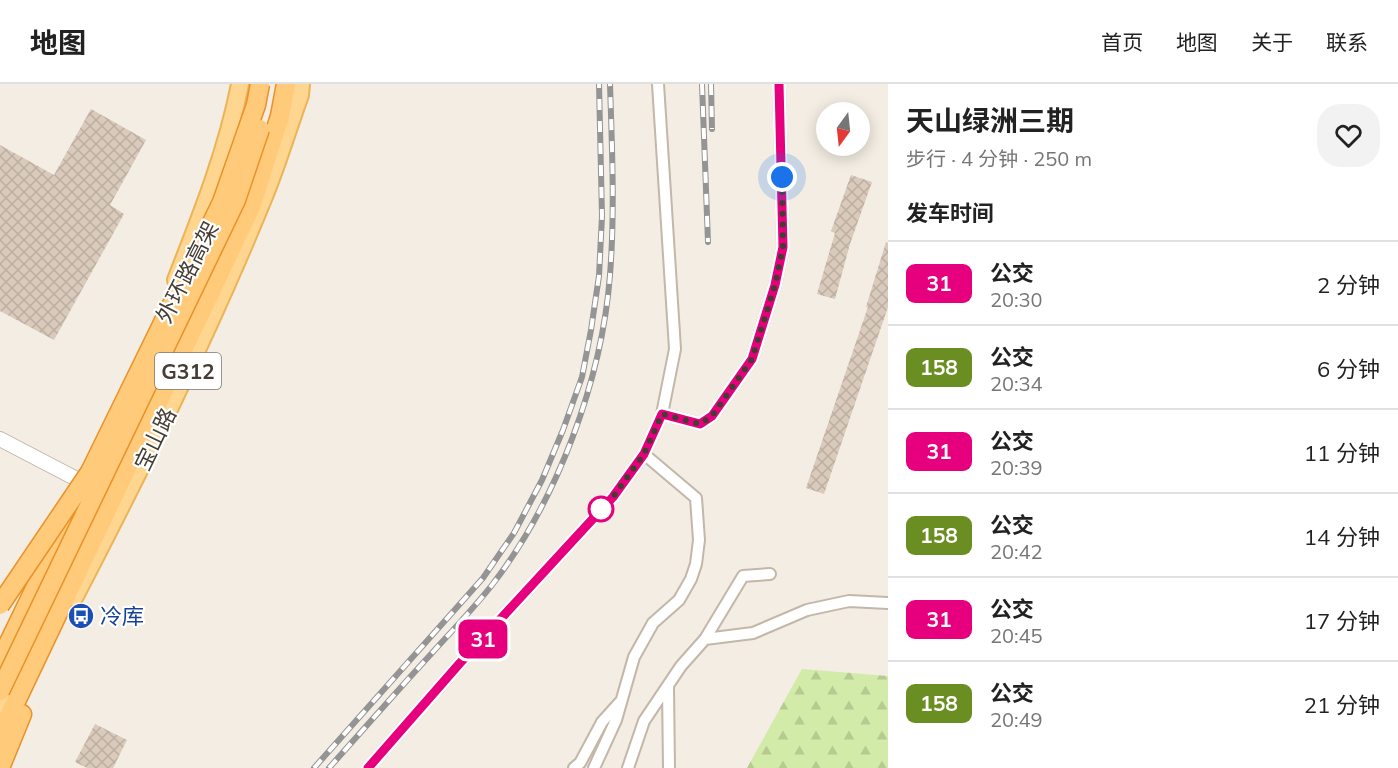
<!DOCTYPE html>
<html lang="zh">
<head>
<meta charset="utf-8">
<style>
	body { margin:0; font-family:Mulish,"Noto Sans SC",sans-serif; background:#f2f2f2; color:#222; height:100vh; display:flex; flex-direction:column; font-size:22px; white-space:nowrap }
	* { box-sizing:border-box; margin:0 }
	p { font-size:20px; color:#767676 }
	.icon { flex:none; width:33px; height:33px; fill:none; stroke:currentColor; stroke-width:2; stroke-linecap:round; stroke-linejoin:round }
	.map { position:relative; flex:1; overflow:hidden }
	.sheet { display:flex; flex-direction:column; background:#fff; width:510px }
	.sheet>* { flex:none }
	.badge { padding:0 12px; border-radius:9px; font-size:21px; line-height:39px }
	.needle { width:39px; rotate:195deg }
	.buttons { position:absolute; left:816px; top:18px; display:grid; gap:12px }
	.buttons a { display:grid; place-items:center; width:54px; height:54px; border-radius:50%; background:#fff; box-shadow:0 3px 15px #0003; font-size:30px }
	.you { position:absolute; width:30px; height:30px; margin:-15px; border:4px solid #fff; border-radius:50%; background:#1a73e8; box-shadow:0 0 0 9px #1a73e833 }
	.map>.badge { position:absolute; translate:-50% -50%; box-shadow:0 0 0 3px #fff }
	h2 { padding:0 18px; font-size:22px; line-height:54px }
	.round { display:grid; place-items:center; flex:none; width:63px; height:63px; border-radius:24px; background:#f2f2f2 }
	.summary { display:flex; align-items:center; justify-content:space-between; height:102px; padding:0 18px }
	h1 { font-size:28px; font-weight:700; line-height:45px }
	ul { padding:0; list-style:none }
	li { display:flex; align-items:center; gap:18px; height:84px; padding:0 18px; border-top:2px solid #e0e0e0 }
	li div { flex:1 }
	li b { display:block; font-size:22px }
	li em { font-style:normal }
	li .badge { min-width:66px; font-weight:700; text-align:center }
	header { display:flex; align-items:center; gap:36px; box-sizing:border-box; height:84px; padding:0 30px; background:#fff; border-bottom:2px solid #e0e0e0 }
	header strong { font-size:28px }
	nav { display:flex; gap:33px; margin-inline-start:auto; font-size:21px }
	main { display:flex; flex:1; min-height:0 }
	.map>svg:first-child { display:block }
</style>
</head>
<body>
<header>
<strong>地图</strong>
<nav><a>首页</a><a>地图</a><a>关于</a><a>联系</a></nav>
</header>
<main>
<div class="map">
<svg width="888" height="684" viewBox="0 0 888 684">
	<defs>
		<pattern id="forest-firs" width="22" height="20" patternUnits="userSpaceOnUse" patternTransform="scale(1.5)"><rect width="22" height="20" fill="#d3eba8"/><path d="M5 1l3.5 6h-7zM16 11l3.5 6h-7z" fill="#b6ca91"/></pattern>
		<pattern id="building-cross-hatch" width="8" height="8" patternUnits="userSpaceOnUse" patternTransform="scale(1.5)"><rect width="8" height="8" fill="#d9cabb"/><path d="M0 0l8 8M0 8l8-8" fill="none" stroke="#bcaea1"/></pattern>
	</defs>
	<rect width="100%" height="100%" fill="#f3ede3"/>
	<!-- forest -->
	<path fill="url(#forest-firs)" d="M 802,585 L 888,592 L 888,684 L 747,684 Z"/>
	<!-- building -->
	<path fill="url(#building-cross-hatch)" d="M 91,25 L 146,56 L 110,121 L 124,130 L 54,256 L 0,227 L 0,61 L 54,91 Z
		M 851,91 L 872,98 L 850,160 L 835,215 L 817,210 L 835,149 L 831,147 Z
		M 886,158 L 888,159 L 888,223 L 824,410 L 806,404 L 868,223 L 866,223 Z
		M 95,640 L 127,656 L 113,684 L 87,684 L 75,678 Z"/>
	<g fill="none" stroke-linecap="round" stroke-linejoin="round">
		<!-- minor casing -->
		<g stroke="#c2b7a8" stroke-width="14">
			<path id="minor" d="M 662,330 L 700,340 L 712,332 L 752,275 L 775,201 L 783,163 L 779,0
				M 705,555 L 753,549 L 807,526 L 849,517 L 888,519
				M 668,603 L 669,684
				M 368,684 L 460,579 L 613,413 L 644,370 L 662,330 L 675,265 L 658,0
				M 574,684 L 580,679 L 602,638 L 621,617
				M 594,684 L 616,636 L 634,573 L 653,539 L 679,516 L 691,495 L 696,480 L 699,456 L 696,414 L 644,370
				M 628,684 L 644,637 L 681,582 L 705,555 L 743,492 L 770,490"/>
		</g>
		<!-- tertiary casing -->
		<g stroke="#c2b7a8" stroke-width="16">
			<path id="tertiary" d="M 0,355 L 90,402"/>
		</g>
		<!-- primary casing -->
		<g stroke="#edb357" stroke-width="20">
			<path id="primary" d="M 176,196 C 201,132 227,67 240,0
				M 74,514 C 143,381 209,248 265,110 C 278,78 288,44 300,11 L 301,0
				M 0,625 L 14,595"/>
		</g>
		<!-- trunk casing -->
		<g stroke="#ea9127" stroke-width="21">
			<path id="trunk" d="M 0,577 L 42,490 L 80,423
				M 0,651 L 251,123 L 280,32 L 286,0
				M 0,684 L 22,630"/>
		</g>
		<!-- minor -->
		<use href="#minor" stroke="#fff" stroke-width="10"/>
		<!-- tertiary -->
		<use href="#tertiary" stroke="#fff" stroke-width="14"/>
		<!-- primary -->
		<use href="#primary" stroke="#ffd690" stroke-width="16"/>
		<!-- trunk -->
		<use href="#trunk" stroke="#ffca79" stroke-width="18"/>
		<!-- rail casing -->
		<g stroke="#949494" stroke-width="6">
			<path id="rail" d="M 702,0 L 708,158
				M 711,0 L 712,45
				M 314,684 L 483,494 L 514,449 L 542,396 L 563,346 L 582,293 L 591,246 L 599,192 L 602,132 L 599,0
				M 329,684 C 363,646 397,607 432,569 C 452,547 473,525 492,501 C 557,417 602,296 610,191 C 615,127 612,64 610,0"/>
		</g>
		<!-- rail -->
		<use href="#rail" stroke="#fff" stroke-width="4" stroke-dasharray="11" stroke-linecap="butt"/>
		<!-- trunk-bridge casing -->
		<g stroke="#ea9127" stroke-width="21" stroke-linecap="butt">
			<path id="trunk-bridge" d="M 0,521 L 90,388 L 222,118 L 256,21 L 260,0
				M 0,607 L 236,116 L 260,45"/>
		</g>
		<!-- trunk-bridge -->
		<use href="#trunk-bridge" stroke="#ffca79" stroke-width="18"/>
	</g>
	<g fill="none" stroke-linecap="round" stroke-linejoin="round">
		<!-- line casing -->
		<g stroke="#fff" stroke-width="14">
			<path id="line" d="M 368,684 L 460,579 L 613,413 L 644,370 L 662,330 L 700,340 L 712,332 L 752,275 L 775,201 L 783,163 L 779,0"/>
		</g>
		<!-- line -->
		<use href="#line" stroke="#e6007e" stroke-width="9"/>
		<!-- walk -->
		<path stroke="#453d33" stroke-width="6" stroke-dasharray="0 10.8" d="M 601,425 L 597,430 L 613,413 L 644,370 L 662,330 L 700,340 L 712,332 L 752,275 L 775,201 L 783,163 L 782,93"/>
	</g>
	<!-- icons -->
	<defs>
		<g id="bus-disc" transform="scale(1.35)"><circle r="9.5" fill="#1a4fb4" stroke="#fff"/><path d="M-5-6H5V4H4V6H2V4H-2V6H-4V4H-5ZM-3.5-4V0h7V-4ZM-3.5 1.2v1.5H-2V1.2ZM2 1.2v1.5H3.5V1.2Z" fill="#fff"/></g>
	</defs>
	<g fill-rule="evenodd">
		<use href="#bus-disc" x="81" y="532"/>
	</g>
	<!-- markers -->
	<circle fill="#fff" stroke="#e6007e" stroke-width="3" cx="601" cy="425" r="12"/>
	<g text-anchor="middle" dominant-baseline="central" stroke-width="4.5" stroke-linejoin="round" paint-order="stroke">
		<!-- shield labels -->
		<rect fill="#fff" stroke="#7d7770" stroke-width="1.5" x="155" y="269" width="66" height="36" rx="4.5"/>
		<g font-size="21" font-weight="bold" fill="#453d33">
			<text x="188" y="287">G312</text>
		</g>
		<!-- street labels -->
		<g font-size="22" fill="#453d33" stroke="#fff">
			<text transform="translate(187 188) rotate(-63)">外环路高架</text>
			<text transform="translate(155 355) rotate(-64)">宝山路</text>
		</g>
		<!-- transit labels -->
		<g font-size="22" fill="#164399" stroke="#fff" text-anchor="start">
			<text x="100" y="532">冷库</text>
		</g>
	</g>
</svg>
<div class="buttons">
<a><svg class="needle" viewBox="-14 -14 28 28"><path d="M0-13l5 13h-10z" fill="#e53935"/><path d="M0 13l5-13h-10z" fill="#767676"/></svg></a>
</div>
<div class="you" style="left:782px;top:93px"></div>
<b class="badge" style="left:483px;top:555px;background:#e6007e;color:#fff">31</b>
</div>
<section class="sheet">
<div class="summary"><div><h1>天山绿洲三期</h1><p>步行 · 4 分钟 · 250 m</p></div><a class="round"><svg class="icon" aria-label="heart" viewBox="0 0 24 24"><path d="M12 20l-8-8c-3-5 5-10 8-4 3-6 11-1 8 4z"/></svg></a></div>
<h2>发车时间</h2>
<ul>
<li><span class="badge" style="background:#e6007e;color:#fff">31</span><div><b>公交</b><p>20:30</p></div><em>2 分钟</em></li>
<li><span class="badge" style="background:#6b8e23;color:#fff">158</span><div><b>公交</b><p>20:34</p></div><em>6 分钟</em></li>
<li><span class="badge" style="background:#e6007e;color:#fff">31</span><div><b>公交</b><p>20:39</p></div><em>11 分钟</em></li>
<li><span class="badge" style="background:#6b8e23;color:#fff">158</span><div><b>公交</b><p>20:42</p></div><em>14 分钟</em></li>
<li><span class="badge" style="background:#e6007e;color:#fff">31</span><div><b>公交</b><p>20:45</p></div><em>17 分钟</em></li>
<li><span class="badge" style="background:#6b8e23;color:#fff">158</span><div><b>公交</b><p>20:49</p></div><em>21 分钟</em></li>
</ul>
</section>
</main>
</body>
</html>
